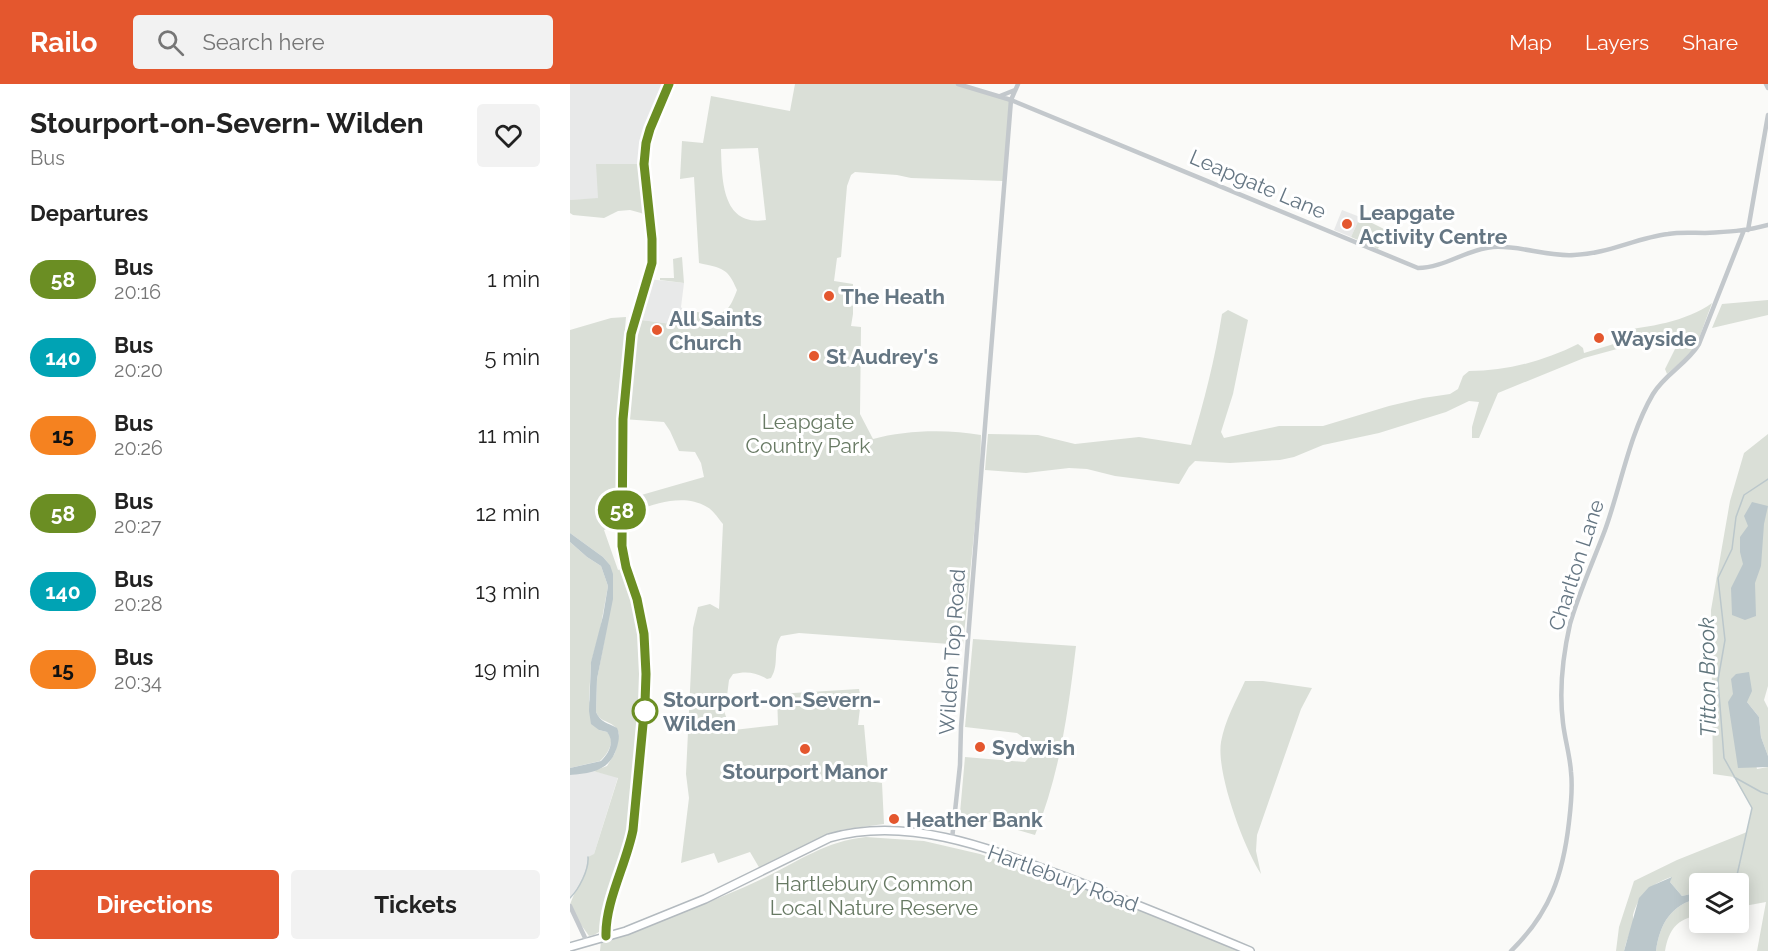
<!DOCTYPE html>
<html lang="en">
<head>
<meta charset="utf-8">
<style>
	body { margin:0; font-family:Raleway,sans-serif; background:#f2f2f2; color:#222; height:100vh; display:flex; flex-direction:column; font-size:22px; white-space:nowrap }
	* { box-sizing:border-box; margin:0 }
	p { font-size:20px; color:#767676 }
	.icon { flex:none; width:33px; height:33px; fill:none; stroke:currentColor; stroke-width:2; stroke-linecap:round; stroke-linejoin:round }
	.map { position:relative; flex:1; overflow:hidden }
	.drawer { display:flex; flex-direction:column; background:#fff; width:570px }
	.drawer>* { flex:none }
	.badge { padding:0 12px; border-radius:20px; font-size:21px; line-height:39px }
	.controls { position:absolute; left:1119px; top:789px; display:grid; gap:12px }
	.controls a { display:grid; place-items:center; width:60px; height:60px; border-radius:6px; background:#fff; box-shadow:0 3px 15px #0003; font-size:30px }
	.map>.badge { position:absolute; translate:-50% -50%; box-shadow:0 0 0 3px #fff }
	h2 { padding:0 30px; font-size:22px; line-height:54px }
	.round { display:grid; place-items:center; flex:none; width:63px; height:63px; border-radius:6px; background:#f2f2f2 }
	.head { display:flex; align-items:center; justify-content:space-between; height:102px; padding:0 30px }
	h1 { font-size:28px; font-weight:700; line-height:45px }
	.button { display:flex; gap:12px; margin-top:auto; padding:12px 30px }
	.button a { flex:1; height:69px; border-radius:6px; background:#e4572e; color:#fff; font-size:24px; font-weight:700; line-height:69px; text-align:center }
	.button a+a { background:#f2f2f2; color:#222 }
	ul { padding:0; list-style:none }
	li { display:flex; align-items:center; gap:18px; height:78px; padding:0 30px }
	li div { flex:1 }
	li b { display:block; font-size:22px }
	li em { font-style:normal }
	li .badge { min-width:66px; font-weight:700; text-align:center }
	header { display:flex; align-items:center; gap:36px; box-sizing:border-box; height:84px; padding:0 30px; background:#e4572e; color:#fff }
	header strong { font-size:28px }
	nav { display:flex; gap:33px; margin-inline-start:auto; font-size:21px }
	.search { width:420px; height:54px; background:#f2f2f2; display:flex; align-items:center; gap:15px; box-sizing:border-box; padding:0 21px; border-radius:6px; color:#767676; font-size:22px }
	main { display:flex; flex:1; min-height:0 }
	.map>svg:first-child { display:block }
</style>
</head>
<body>
<header>
<strong>Railo</strong>
<div class="search"><svg class="icon" aria-label="search" viewBox="0 0 24 24"><circle cx="10" cy="10" r="6"/><path d="M15 15l6 6"/></svg>Search here</div>
<nav><a>Map</a><a>Layers</a><a>Share</a></nav>
</header>
<main>
<section class="drawer">
<div class="head"><div><h1>Stourport-on-Severn- Wilden</h1><p>Bus</p></div><a class="round"><svg class="icon" aria-label="heart" viewBox="0 0 24 24"><path d="M12 20l-8-8c-3-5 5-10 8-4 3-6 11-1 8 4z"/></svg></a></div>
<h2>Departures</h2>
<ul>
<li><span class="badge" style="background:#6b8e23;color:#fff">58</span><div><b>Bus</b><p>20:16</p></div><em>1 min</em></li>
<li><span class="badge" style="background:#00a3b4;color:#fff">140</span><div><b>Bus</b><p>20:20</p></div><em>5 min</em></li>
<li><span class="badge" style="background:#f58220;color:#111">15</span><div><b>Bus</b><p>20:26</p></div><em>11 min</em></li>
<li><span class="badge" style="background:#6b8e23;color:#fff">58</span><div><b>Bus</b><p>20:27</p></div><em>12 min</em></li>
<li><span class="badge" style="background:#00a3b4;color:#fff">140</span><div><b>Bus</b><p>20:28</p></div><em>13 min</em></li>
<li><span class="badge" style="background:#f58220;color:#111">15</span><div><b>Bus</b><p>20:34</p></div><em>19 min</em></li>
</ul>
<div class="button"><a>Directions</a><a>Tickets</a></div>
</section>
<div class="map">
<svg width="1198" height="867" viewBox="0 0 1198 867">
	<rect width="100%" height="100%" fill="#fafaf8"/>
	<!-- built -->
	<path fill="#e8e9e9" d="M 0,0 L 99,0 L 82,38 L 74,80 L 28,115 L 0,116 Z
		M 772,126 L 790,133 L 781,153 L 764,146 Z
		M 78,195 L 114,199 L 111,223 L 113,226 L 127,228 L 124,243 L 64,235 Z
		M 23,687 L 48,693 L 24,770 L 10,800 L 0,814 L 0,691 Z"/>
	<!-- green -->
	<path fill="#dadfd7" fill-rule="evenodd" d="M 225,0 L 388,0 L 441,16 L 433,97 L 341,94 L 327,91 L 285,88 L 281,91 L 277,102 L 271,173 L 267,174 L 264,197 L 283,200 L 283,230 L 281,242 L 291,243 L 290,330 L 303,355 C 335,346 378,345 411,351 L 410,389 L 393,561 L 229,549 L 211,552 C 202,565 210,580 201,594 L 197,595 C 186,588 176,587 163,590 L 159,596 L 157,612 L 150,616 L 159,641 L 164,646 L 208,641 L 207,610 L 289,605 L 291,616 L 288,641 L 294,641 L 299,697 L 312,699 L 314,740 L 270,746 L 241,758 L 190,785 L 180,768 L 148,779 L 144,769 L 111,779 L 119,714 L 116,690 L 123,544 L 128,523 L 140,520 L 149,525 L 153,440 C 148,434 143,426 137,423 C 111,408 81,422 55,430 L 54,416 L 134,393 L 131,379 L 125,368 L 109,367 L 100,347 L 94,338 L 53,335 L 64,235 L 124,243 L 127,228 C 153,230 157,233 167,206 C 158,184 152,184 129,179 L 124,93 L 110,95 L 112,57 L 133,59 L 141,12 L 220,27 ZM 188,64 L 196,136 C 152,143 152,96 151,65 Z
		M 26,80 L 74,80 L 80,134 L 71,129 L 60,126 L 48,127 L 34,134 L 3,131 L 0,129 L 0,116 L 28,114 Z
		M 790,133 L 816,146 L 808,165 L 781,153 Z
		M 112,173 L 114,199 L 90,196 L 90,194 L 104,194 L 103,175 Z
		M 1198,216 L 1198,231 L 1142,244 L 1152,220 Z
		M 1142,219 L 1127,260 L 1120,270 L 1097,290 L 1095,285 L 1111,253 L 1109,250 L 1091,253 L 1014,274 L 928,309 L 909,354 L 902,354 L 902,343 L 909,318 L 899,317 L 876,328 L 809,349 L 753,361 L 724,373 L 710,376 L 660,379 L 625,377 L 619,383 L 609,400 L 545,392 L 517,385 L 499,384 L 456,389 L 415,386 L 418,350 L 468,351 L 505,360 L 569,353 L 621,361 C 634,318 645,275 652,230 L 658,226 L 678,236 L 663,310 L 651,348 L 654,354 L 709,342 L 753,342 L 819,322 L 853,314 L 880,310 L 888,305 L 893,292 L 899,287 C 937,287 974,277 1008,260 L 1013,264 L 1014,269 L 1057,256 L 1047,247 C 1078,243 1116,238 1142,219 Z
		M 56,233 L 48,333 L 50,439 L 34,446 L 48,486 L 56,483 L 74,550 L 76,605 L 63,746 L 29,848 L 24,851 L 19,852 C 13,842 4,835 0,823 C 0,813 19,789 18,773 L 24,770 L 48,694 L 23,687 L 37,682 L 45,669 L 49,650 C 48,647 47,644 44,642 C 37,636 30,638 26,628 L 27,595 L 40,526 L 40,481 L 33,473 L 0,449 L 0,246 L 41,234 Z
		M 1198,350 L 1198,602 L 1194,616 L 1198,624 L 1198,672 L 1191,653 L 1189,633 L 1177,618 L 1166,590 L 1187,685 L 1198,683 L 1198,867 L 1187,867 L 1196,818 L 1169,823 L 1168,800 L 1165,798 L 1130,800 L 1129,808 L 1112,812 L 1100,798 L 1101,793 C 1080,801 1069,810 1063,831 C 1063,834 1063,837 1063,840 C 1060,849 1056,857 1054,867 L 1046,867 L 1049,843 L 1064,797 L 1107,776 L 1177,748 L 1182,724 L 1164,693 L 1143,690 L 1141,526 L 1160,417 L 1174,369 Z
		M 0,458 L 17,473 L 31,482 L 38,502 L 30,546 L 21,579 L 19,616 L 29,646 L 37,648 C 46,657 38,670 30,677 L 0,684 Z
		M 403,555 L 506,562 C 498,629 490,689 465,751 L 390,729 L 395,673 L 455,678 L 462,670 L 460,658 L 447,649 L 395,643 Z
		M 675,597 L 693,597 L 742,604 L 731,625 L 687,751 L 686,767 L 691,790 C 674,764 646,689 651,658 C 655,636 666,617 675,597 Z
		M 296,753 L 354,757 L 410,770 L 444,782 L 446,779 L 545,816 L 670,867 L 30,867 L 31,857 C 86,839 141,819 194,794 C 229,777 256,757 296,753 Z
		M 1129,814 L 1129,831 C 1107,835 1099,845 1095,867 L 1086,867 C 1090,839 1101,821 1129,814 Z"/>
	<!-- water -->
	<path fill="#bbc7cb" d="M 1182,418 L 1198,422 L 1194,440 L 1191,482 L 1185,499 L 1186,532 L 1175,536 L 1162,531 L 1161,504 L 1173,480 L 1170,468 L 1170,453 L 1178,442 L 1174,432 Z
		M 0,449 L 33,473 L 40,481 L 43,490 L 43,515 L 27,595 L 26,628 C 30,638 38,639 47,644 C 50,650 49,656 47,663 C 40,687 22,689 0,691 L 0,684 L 31,677 C 39,669 45,658 37,648 L 29,646 L 21,640 L 19,627 L 21,578 L 33,532 L 38,502 L 31,482 L 17,473 L 0,458 Z
		M 1179,588 L 1182,607 L 1177,618 L 1189,633 L 1191,653 L 1198,672 L 1198,683 L 1168,684 L 1158,618 L 1163,610 L 1161,595 L 1166,590 Z
		M 1102,793 L 1100,798 L 1112,812 L 1129,808 L 1129,814 C 1101,821 1090,839 1086,867 L 1054,867 L 1069,814 L 1079,803 Z"/>
	<g fill="none" stroke-linecap="round" stroke-linejoin="round">
		<!-- stream -->
		<path stroke="#bbc7cb" stroke-width="1.5" d="M 1164,693 L 1191,708 L 1198,710
			M 1165,800 L 1182,724 L 1154,674 L 1148,596 L 1155,556 L 1148,494 L 1162,465 L 1166,433 L 1174,411 L 1198,395
			M 0,814 C 9,805 19,786 18,773"/>
		<!-- secondary casing -->
		<g stroke="#b3babf" stroke-width="10">
			<path id="secondary" d="M 0,863 L 56,847 L 135,815 L 259,754 C 342,730 429,768 506,797 C 564,819 622,843 680,867"/>
		</g>
		<!-- minor -->
		<path stroke="#c3c8cc" stroke-width="4.5" d="M 388,0 L 441,16 L 848,184 C 874,184 897,165 923,163 C 950,161 977,173 1004,171 C 1037,170 1066,154 1098,150 C 1110,148 1122,149 1135,149 C 1156,148 1177,147 1198,141
			M 1196,0 L 1198,4
			M 430,12 L 445,6
			M 1178,146 L 1198,31
			M 382,755 L 390,681 L 391,643 L 441,16 L 448,0
			M 0,822 L 17,858
			M 941,867 C 980,829 993,791 999,738 C 1001,721 1003,705 1001,688 C 1000,672 995,656 993,639 C 989,607 993,571 1000,540 C 1009,508 1023,478 1035,446 C 1051,402 1059,351 1083,310 C 1095,290 1117,280 1129,260 L 1174,146"/>
		<!-- tertiary -->
		<path stroke="#c3c8cc" stroke-width="6" d="M 36,852 C 35,818 56,781 63,746 C 70,683 82,616 75,552 C 72,527 62,505 55,482 C 51,467 52,452 52,437 C 53,375 50,312 61,251 C 65,226 79,202 82,177 C 85,137 70,98 76,59 C 79,38 91,19 99,0"/>
		<!-- secondary -->
		<use href="#secondary" stroke="#fff" stroke-width="7"/>
	</g>
	<g fill="none" stroke-linecap="round" stroke-linejoin="round">
		<!-- line casing -->
		<g stroke="#fff" stroke-width="14">
			<path id="line" d="M 36,852 C 35,818 56,781 63,746 L 75,619 L 76,590 L 74,550 L 67,515 L 56,483 L 52,462 L 53,335 L 61,250 L 82,179 L 82,155 L 74,80 L 76,59 L 80,45 L 99,0"/>
		</g>
		<!-- line -->
		<use href="#line" stroke="#6b8e23" stroke-width="9"/>
	</g>
	<!-- markers -->
	<g fill="#e4572e" stroke="#fff" stroke-width="2">
		<circle cx="777" cy="140" r="6"/>
		<circle cx="259" cy="212" r="6"/>
		<circle cx="87" cy="246" r="6"/>
		<circle cx="1029" cy="254" r="6"/>
		<circle cx="244" cy="272" r="6"/>
		<circle cx="410" cy="663" r="6"/>
		<circle cx="235" cy="665" r="6"/>
		<circle cx="324" cy="735" r="6"/>
	</g>
	<circle fill="#fff" stroke="#6b8e23" stroke-width="3" cx="75" cy="627" r="12"/>
	<g text-anchor="middle" dominant-baseline="central" stroke-width="6" stroke-linejoin="round" paint-order="stroke">
		<!-- street labels -->
		<g font-size="21" fill="#657683" stroke="#fff">
			<text transform="translate(688 100) rotate(23)">Leapgate Lane</text>
			<text transform="translate(1006 481) rotate(-72)">Charlton Lane</text>
			<text transform="translate(382 568) rotate(-86)">Wilden Top Road</text>
			<text transform="translate(493 794) rotate(20)">Hartlebury Road</text>
		</g>
		<!-- poi labels -->
		<g font-size="21" font-weight="bold" fill="#657683" stroke="#fff" text-anchor="start">
			<text x="789" y="128">Leapgate<tspan x="789" dy="24">Activity Centre</tspan></text>
			<text x="271" y="212">The Heath</text>
			<text x="99" y="234">All Saints<tspan x="99" dy="24">Church</tspan></text>
			<text x="1041" y="254">Wayside</text>
			<text x="256" y="272">St Audrey's</text>
			<text x="422" y="663">Sydwish</text>
			<text x="235" y="687" text-anchor="middle">Stourport Manor</text>
			<text x="336" y="735">Heather Bank</text>
		</g>
		<!-- park labels -->
		<g font-size="21" fill="#687a64" stroke="#fff">
			<text x="238" y="337">Leapgate<tspan x="238" dy="24">Country Park</tspan></text>
			<text x="304" y="799">Hartlebury Common<tspan x="304" dy="24">Local Nature Reserve</tspan></text>
		</g>
		<!-- stop labels -->
		<g font-size="21" font-weight="bold" fill="#657683" stroke="#fff" text-anchor="start">
			<text x="93" y="615">Stourport-on-Severn-<tspan x="93" dy="24">Wilden</tspan></text>
		</g>
		<!-- water labels -->
		<g font-size="22" font-style="italic" fill="#60757c" stroke="#fff">
			<text transform="translate(1137 593) rotate(-91)">Titton Brook</text>
		</g>
	</g>
</svg>
<div class="controls">
<a><svg class="icon" aria-label="layers" viewBox="0 0 24 24"><path d="M12 4l9 5-9 5-9-5zM3 14l9 5 9-5"/></svg></a>
</div>
<b class="badge" style="left:52px;top:426px;background:#6b8e23;color:#fff">58</b>
</div>
</main>
</body>
</html>
